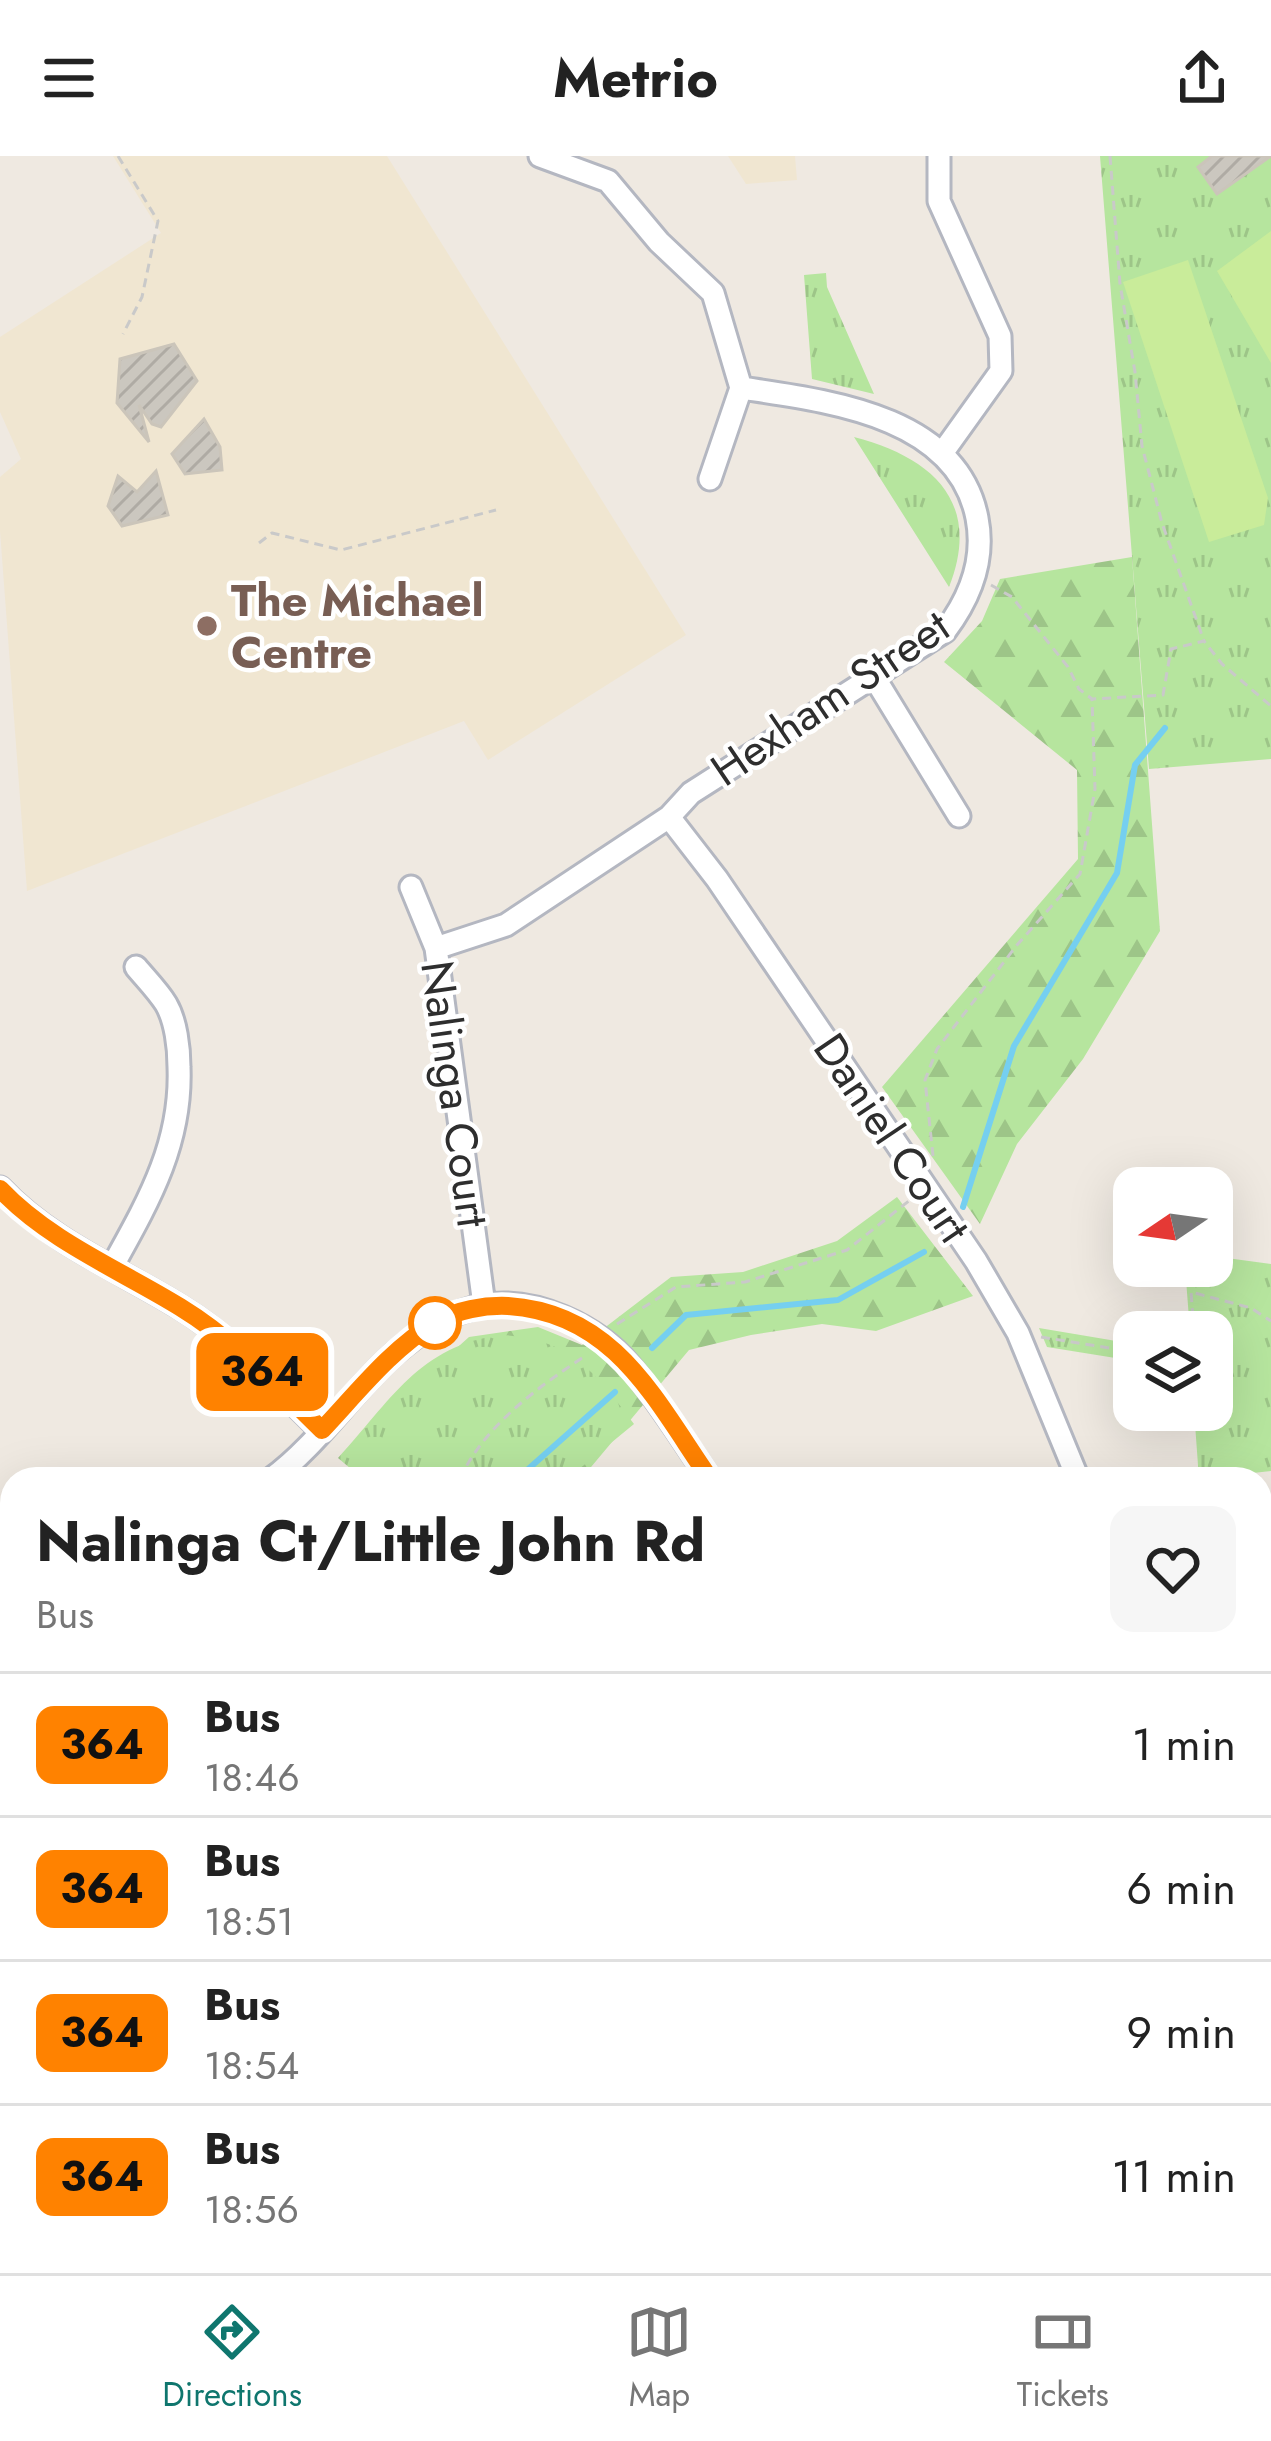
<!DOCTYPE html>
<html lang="en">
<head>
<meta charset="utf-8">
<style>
	body { margin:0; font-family:Jost,sans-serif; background:#f6f6f6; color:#222; height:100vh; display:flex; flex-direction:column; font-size:45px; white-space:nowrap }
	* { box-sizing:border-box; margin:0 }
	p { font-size:39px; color:#767676 }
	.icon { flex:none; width:66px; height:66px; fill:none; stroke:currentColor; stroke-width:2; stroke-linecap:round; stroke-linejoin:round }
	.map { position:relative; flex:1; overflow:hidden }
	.side { position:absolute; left:0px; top:1311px; width:1272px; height:807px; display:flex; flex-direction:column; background:#fff; border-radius:36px 36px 0 0; box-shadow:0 12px 48px #0002 }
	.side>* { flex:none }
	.badge { padding:0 24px; border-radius:18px; font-size:42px; line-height:78px }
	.needle { width:78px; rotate:257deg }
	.controls { position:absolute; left:1113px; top:1011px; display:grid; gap:24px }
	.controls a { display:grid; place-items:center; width:120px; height:120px; border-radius:24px; background:#fff; box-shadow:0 12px 48px #0002; font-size:60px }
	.map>.badge { position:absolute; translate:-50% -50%; box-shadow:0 0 0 6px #fff }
	.round { display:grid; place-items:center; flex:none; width:126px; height:126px; border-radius:24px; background:#f6f6f6 }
	.head { display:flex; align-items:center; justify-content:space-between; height:204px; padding:0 36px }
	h1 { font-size:57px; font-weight:700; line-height:90px }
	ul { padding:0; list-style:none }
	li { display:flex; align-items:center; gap:36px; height:144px; padding:0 36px; border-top:3px solid #e0e0e0 }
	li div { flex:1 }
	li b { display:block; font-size:45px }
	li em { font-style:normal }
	li .badge { min-width:132px; font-weight:700; text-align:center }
	header { display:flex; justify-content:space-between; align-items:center; height:156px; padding:0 36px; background:#fff; font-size:54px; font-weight:700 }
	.dock { display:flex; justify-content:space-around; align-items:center; height:168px; border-top:3px solid #e0e0e0; background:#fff; font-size:33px; color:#767676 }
	.dock a { display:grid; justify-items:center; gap:6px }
	.dock .on { color:#0f766e }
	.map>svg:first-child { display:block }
</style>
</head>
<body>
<header><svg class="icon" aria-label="menu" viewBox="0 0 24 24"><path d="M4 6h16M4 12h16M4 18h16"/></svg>Metrio<svg class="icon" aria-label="share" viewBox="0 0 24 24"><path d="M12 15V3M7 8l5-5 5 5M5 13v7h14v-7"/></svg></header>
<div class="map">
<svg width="1271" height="2117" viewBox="0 0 1271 2117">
	<defs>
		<pattern id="forest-firs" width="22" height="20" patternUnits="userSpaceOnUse" patternTransform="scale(3)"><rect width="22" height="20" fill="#b6e59e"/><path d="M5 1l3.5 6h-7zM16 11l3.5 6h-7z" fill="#9dc588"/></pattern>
		<pattern id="park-tufts" width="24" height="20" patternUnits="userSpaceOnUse" patternTransform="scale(3)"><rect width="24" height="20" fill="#b6e59e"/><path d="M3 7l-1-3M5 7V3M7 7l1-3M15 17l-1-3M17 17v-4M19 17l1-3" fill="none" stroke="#9dc588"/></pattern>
		<pattern id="building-hatch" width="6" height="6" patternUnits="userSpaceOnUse" patternTransform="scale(3)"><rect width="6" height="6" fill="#cbc7bf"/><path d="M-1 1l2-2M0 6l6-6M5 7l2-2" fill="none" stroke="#afaba4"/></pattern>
	</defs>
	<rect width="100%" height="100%" fill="#efe9e1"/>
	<!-- education -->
	<path fill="#f0e6d1" d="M 113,0 L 387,0 L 686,479 L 488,604 L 464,565 L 27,735 L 0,375 L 0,321 L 21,303 L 0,256 L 0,181 L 161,77 Z
		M 728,0 L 795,0 L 797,24 L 746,28 Z"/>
	<!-- forest -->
	<path fill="url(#forest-firs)" d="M 1132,401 L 1160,775 L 1083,903 L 1017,988 L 980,1068 L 882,931 L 1078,703 L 1077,614 L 944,506 L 982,465 L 1000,423 Z
		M 897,1041 L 973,1140 L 876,1175 L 822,1168 L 751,1179 L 689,1194 L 581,1323 L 415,1323 L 363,1276 L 469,1181 L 538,1171 L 582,1189 L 671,1121 L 743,1116 L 837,1085 Z"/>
	<!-- park -->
	<path fill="url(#park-tufts)" d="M 1100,0 L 1271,0 L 1271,603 L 1149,613 Z
		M 826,117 L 827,131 L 874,238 L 812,223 L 804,119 Z
		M 854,281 C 931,301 983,345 949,431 Z
		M 1212,1100 L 1271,1108 L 1271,1315 L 1199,1323 L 1194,1254 L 1212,1254 L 1212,1176 L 1190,1176 L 1185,1110 L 1212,1110 Z
		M 1039,1172 L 1134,1188 L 1134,1205 L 1047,1191 Z
		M 502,1179 C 571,1183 595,1216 634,1268 L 567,1323 L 363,1323 L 338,1302 C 390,1246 419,1189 502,1179 Z
		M 12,1897 L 12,2106 L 131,2106 L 124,2117 L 0,2117 L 0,1914 Z"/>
	<!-- pitch -->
	<path fill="#c9ec9a" d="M 1271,75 L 1271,207 L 1217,115 Z
		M 1188,104 L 1268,342 L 1264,369 L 1209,386 L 1123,126 Z"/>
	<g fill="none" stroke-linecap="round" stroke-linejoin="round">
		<!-- stream -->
		<path stroke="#75cff0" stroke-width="6" d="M 963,1051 L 1014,890 L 1117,717 L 1135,609 L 1165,572
			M 652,1192 L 686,1159 L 838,1144 L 924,1096
			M 517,1323 L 615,1236
			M 28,2117 L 35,2106"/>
	</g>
	<!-- building -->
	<path fill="url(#building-hatch)" stroke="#cbc5ba" stroke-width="3" d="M 1212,0 L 1271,0 L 1217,38 L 1198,11 Z
		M 174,188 L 197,225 L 161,271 L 152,268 L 139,249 L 149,286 L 117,247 L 120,203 Z
		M 204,263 L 220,291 L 222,314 L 185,318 L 172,298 Z
		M 156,315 L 168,359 L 122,370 L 108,350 L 118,320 L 137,336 Z"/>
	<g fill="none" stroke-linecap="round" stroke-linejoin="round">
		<!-- street casing -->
		<g stroke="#b4b7c1" stroke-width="27">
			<path id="street" d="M 540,0 L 608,25 L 659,86 L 713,137 L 741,232 L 710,323
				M 939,0 L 939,45 L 1000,180 L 1001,215 L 943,296
				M 874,521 L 959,660
				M 669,661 L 717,723 L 976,1105 L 1018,1177 L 1078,1323
				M 411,731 L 436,792 L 484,1149
				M 436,792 L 506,769 L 669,661 L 691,637 L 945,475 C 970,442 985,403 977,362 C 957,259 827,245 741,232
				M 0,1032 C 49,1085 120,1114 180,1151 C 234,1184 277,1231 322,1275
				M 112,1111 C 148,1046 182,988 179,911 C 179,892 176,865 166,848 C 158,835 146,823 136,811
				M 271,1323 C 318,1289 350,1237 394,1198 C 419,1176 449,1156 482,1150 C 534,1140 597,1170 630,1210 C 659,1245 684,1286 710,1323
				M 0,1419 L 12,1418
				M 0,1705 L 12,1728
				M 1260,1829 L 1271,1828
				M 1220,2106 L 1221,2117"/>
		</g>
		<!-- path -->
		<path stroke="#c9c9c9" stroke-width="3" stroke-dasharray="9 6" stroke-linecap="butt" d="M 118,0 L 158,65 L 142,141 L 123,178
			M 1110,0 L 1120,128 L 1135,216 L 1142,290 L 1162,367 L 1204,485
			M 259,387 L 272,377 L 341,394 L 496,354
			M 991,429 L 1012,441 L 1068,511 L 1079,533 L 1092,543 L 1163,539 L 1171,493 L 1204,485 L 1222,508 L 1271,550
			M 933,1000 L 925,924 L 937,893 L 1017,789 L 1080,718 L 1095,633 L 1092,543
			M 617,1168 L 676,1131 L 745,1126 L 847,1094 L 910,1044
			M 1194,1176 L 1191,1136 L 1251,1152 L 1271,1165
			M 1041,1181 L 1134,1196
			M 460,1323 C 483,1271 538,1231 585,1200
			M 104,2117 L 110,2106"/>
		<!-- street -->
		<use href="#street" stroke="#fff" stroke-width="21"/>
	</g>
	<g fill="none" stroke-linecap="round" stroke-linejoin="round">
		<!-- line casing -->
		<g stroke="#fff" stroke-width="27">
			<path id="line" d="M 0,1033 C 49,1085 120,1114 180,1151 C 234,1184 277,1230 322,1274 C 357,1237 391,1193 436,1166 C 457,1154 484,1149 508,1150 C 615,1157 655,1244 710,1323"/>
		</g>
		<!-- line -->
		<use href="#line" stroke="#ff8200" stroke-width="18"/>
	</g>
	<!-- markers -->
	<circle fill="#8d6e63" stroke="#fff" stroke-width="4.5" cx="207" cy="470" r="12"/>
	<circle fill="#fff" stroke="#ff8200" stroke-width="6" cx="435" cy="1167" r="24"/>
	<g text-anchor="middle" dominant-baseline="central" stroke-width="9" stroke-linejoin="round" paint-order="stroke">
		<!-- education labels -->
		<g font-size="45" font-weight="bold" fill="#785e54" stroke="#fff" text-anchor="start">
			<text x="231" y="444">The Michael<tspan x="231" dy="52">Centre</tspan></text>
		</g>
		<!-- street labels -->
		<g font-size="45" fill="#2e2e2e" stroke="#fff">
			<text transform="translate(830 542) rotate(-34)">Hexham Street</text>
			<text transform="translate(455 938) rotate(82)">Nalinga Court</text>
			<text transform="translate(892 982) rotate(56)">Daniel Court</text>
		</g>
	</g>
</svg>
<div class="controls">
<a><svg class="needle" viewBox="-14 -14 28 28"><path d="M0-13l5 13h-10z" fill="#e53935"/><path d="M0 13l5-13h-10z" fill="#767676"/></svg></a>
<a><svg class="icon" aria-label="layers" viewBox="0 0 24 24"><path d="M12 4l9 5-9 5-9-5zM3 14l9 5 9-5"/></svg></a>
</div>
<b class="badge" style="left:262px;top:1216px;background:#ff8200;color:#111">364</b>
<section class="side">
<div class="head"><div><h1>Nalinga Ct/Little John Rd</h1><p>Bus</p></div><a class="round"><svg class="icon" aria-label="heart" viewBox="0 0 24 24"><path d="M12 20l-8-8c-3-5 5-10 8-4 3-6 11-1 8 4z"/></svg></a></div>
<ul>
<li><span class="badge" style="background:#ff8200;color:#111">364</span><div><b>Bus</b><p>18:46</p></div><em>1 min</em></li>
<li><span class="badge" style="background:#ff8200;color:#111">364</span><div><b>Bus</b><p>18:51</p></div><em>6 min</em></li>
<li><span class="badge" style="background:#ff8200;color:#111">364</span><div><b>Bus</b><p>18:54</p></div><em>9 min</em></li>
<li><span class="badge" style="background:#ff8200;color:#111">364</span><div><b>Bus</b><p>18:56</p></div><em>11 min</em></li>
</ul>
</section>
</div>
<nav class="dock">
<a class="on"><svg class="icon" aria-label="directions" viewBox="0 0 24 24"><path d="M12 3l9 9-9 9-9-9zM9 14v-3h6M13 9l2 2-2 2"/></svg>Directions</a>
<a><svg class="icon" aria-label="map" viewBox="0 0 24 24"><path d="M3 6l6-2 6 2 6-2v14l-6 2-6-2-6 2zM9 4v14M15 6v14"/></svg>Map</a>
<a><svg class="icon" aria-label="tickets" viewBox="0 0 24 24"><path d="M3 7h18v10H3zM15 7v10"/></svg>Tickets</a>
</nav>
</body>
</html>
